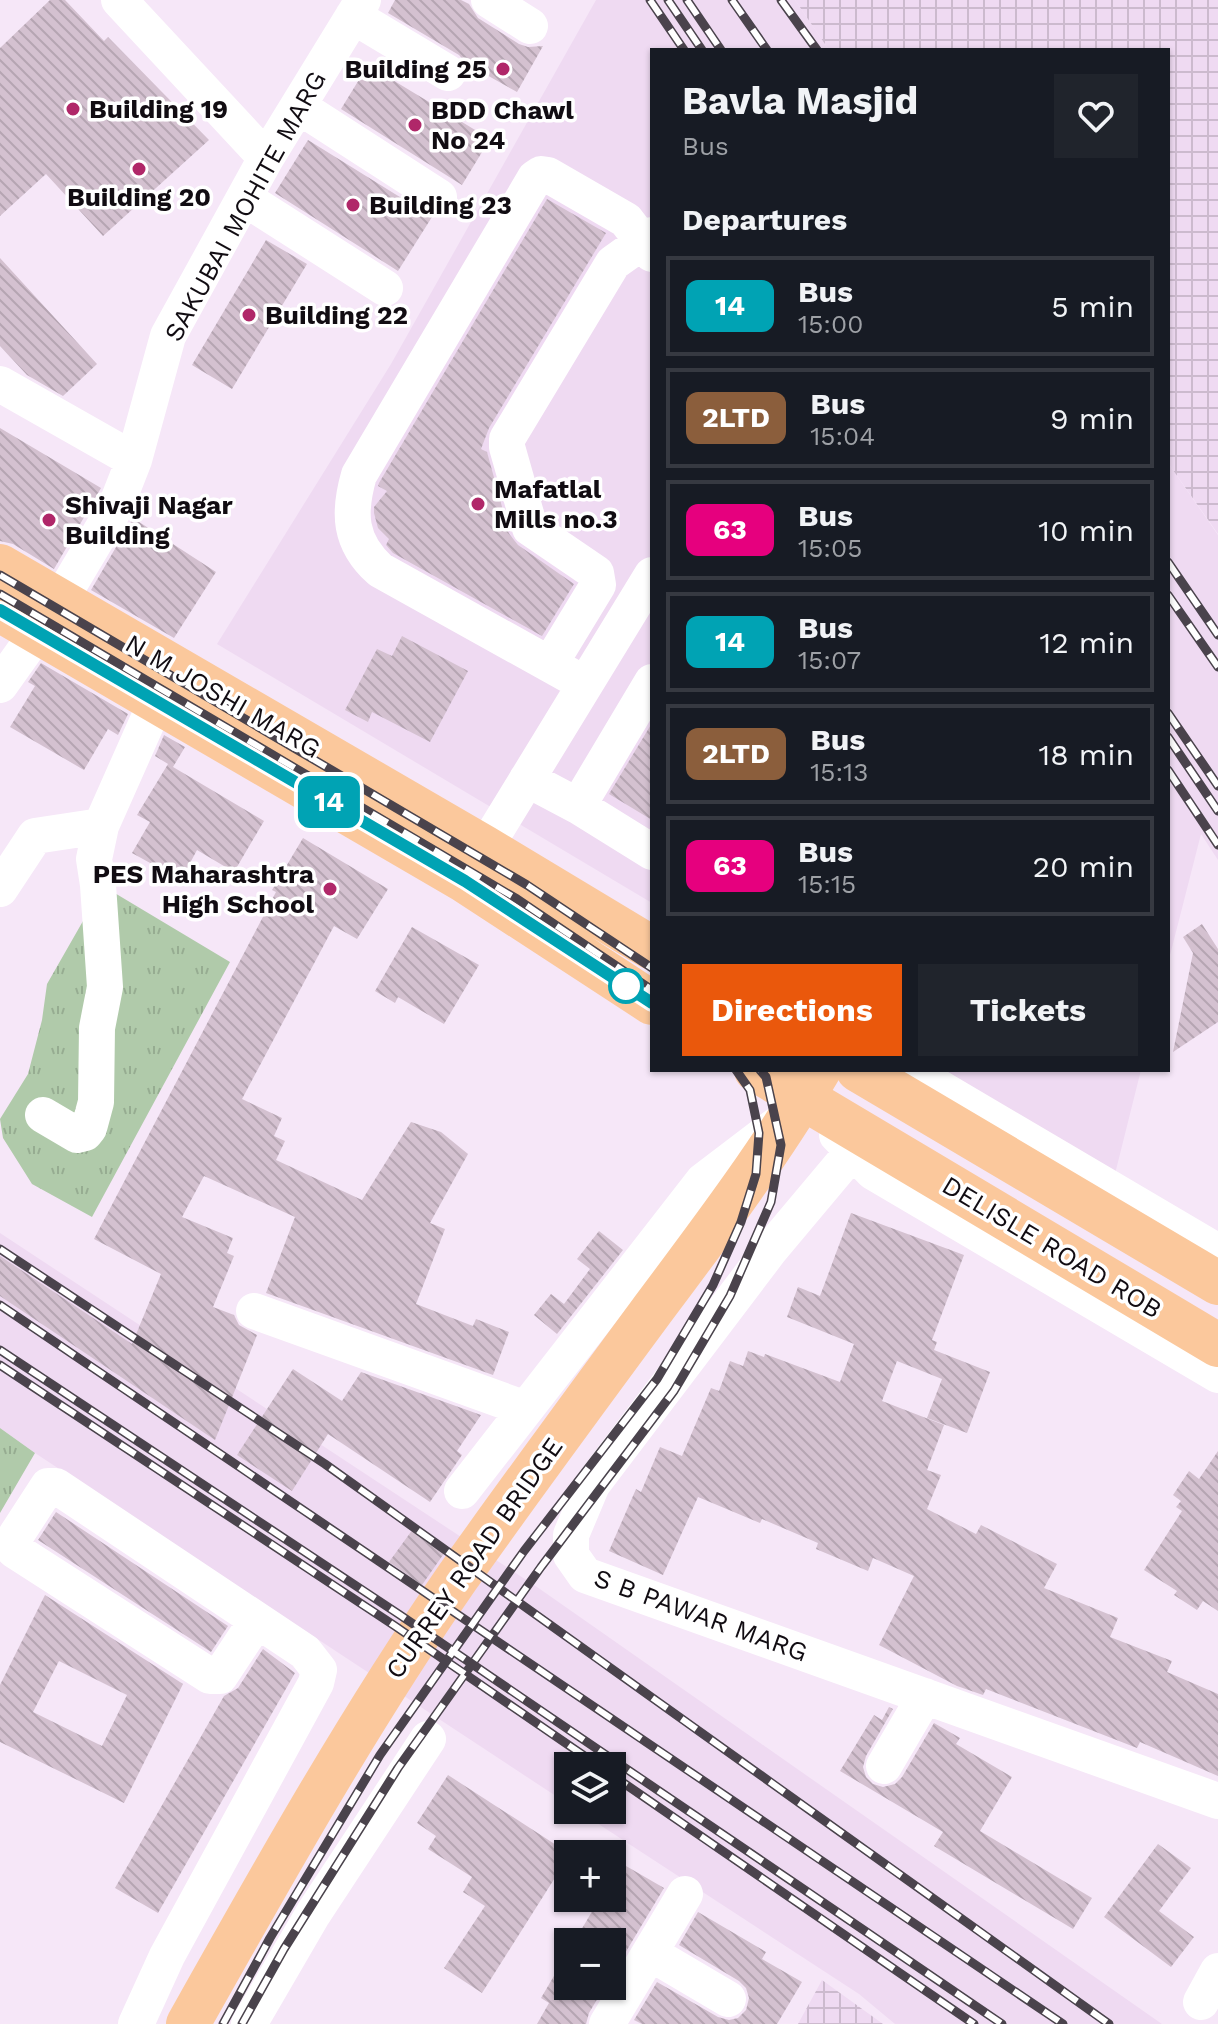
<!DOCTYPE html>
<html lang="en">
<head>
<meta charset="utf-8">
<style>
	body { margin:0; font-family:"Work Sans",sans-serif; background:#20242c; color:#f1f3f6; height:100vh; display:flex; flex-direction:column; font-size:30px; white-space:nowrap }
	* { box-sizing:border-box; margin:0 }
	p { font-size:26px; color:#9ea1a6 }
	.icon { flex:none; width:44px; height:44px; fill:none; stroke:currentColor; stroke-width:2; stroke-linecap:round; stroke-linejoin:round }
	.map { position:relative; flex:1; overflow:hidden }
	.drawer { position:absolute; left:650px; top:48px; width:520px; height:1024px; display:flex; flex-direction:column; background:#171b24; border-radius:0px; box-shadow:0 2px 6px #0004 }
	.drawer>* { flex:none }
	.badge { padding:0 16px; border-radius:12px; font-size:28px; line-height:52px }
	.tools { position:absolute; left:554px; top:1752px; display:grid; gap:16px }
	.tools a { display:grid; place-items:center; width:72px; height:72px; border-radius:0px; background:#171b24; box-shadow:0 2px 6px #0004; font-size:40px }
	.map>.badge { position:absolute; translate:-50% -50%; box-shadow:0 0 0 4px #fff }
	h2 { padding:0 32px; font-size:30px; line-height:72px }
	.round { display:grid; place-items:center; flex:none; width:84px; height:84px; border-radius:0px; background:#20242c }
	.head { display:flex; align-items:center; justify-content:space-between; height:136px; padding:0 32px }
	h1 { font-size:38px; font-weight:700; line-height:60px }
	.action { display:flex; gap:16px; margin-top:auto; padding:16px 32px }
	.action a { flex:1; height:92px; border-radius:0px; background:#ea580c; color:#fff; font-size:32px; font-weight:700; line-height:92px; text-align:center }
	.action a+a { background:#20242c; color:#f1f3f6 }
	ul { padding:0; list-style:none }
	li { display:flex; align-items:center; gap:24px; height:100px; margin:0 16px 12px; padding:0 16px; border:4px solid #363941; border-radius:0px }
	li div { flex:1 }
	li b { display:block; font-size:30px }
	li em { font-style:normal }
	li .badge { min-width:88px; font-weight:700; text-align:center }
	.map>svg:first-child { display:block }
</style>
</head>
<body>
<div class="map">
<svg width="1218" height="2024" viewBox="0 0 1218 2024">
	<defs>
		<pattern id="industrial-grid" width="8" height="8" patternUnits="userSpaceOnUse" patternTransform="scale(2)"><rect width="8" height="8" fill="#efdaf2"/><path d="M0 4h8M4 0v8" fill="none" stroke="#ccbace"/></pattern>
		<pattern id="park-tufts" width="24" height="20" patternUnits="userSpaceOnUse" patternTransform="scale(2)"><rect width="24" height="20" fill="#b0caaa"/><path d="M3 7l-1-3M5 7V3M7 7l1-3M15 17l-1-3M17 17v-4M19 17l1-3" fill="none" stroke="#96ac91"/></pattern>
		<pattern id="building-back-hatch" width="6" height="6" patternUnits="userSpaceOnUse" patternTransform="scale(2)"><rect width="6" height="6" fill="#d4c1d0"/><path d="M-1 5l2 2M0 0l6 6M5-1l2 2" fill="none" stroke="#b5a5b2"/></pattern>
	</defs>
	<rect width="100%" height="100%" fill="#f6e7f8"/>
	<!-- built -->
	<path fill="#efdaf2" d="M 596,0 L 795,0 L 829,50 L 652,50 L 652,903 L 217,644 L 391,364 Z
		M 1168,463 L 1218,535 L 1218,860 L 1201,834 L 1168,963 Z
		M 932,1070 L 1141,1070 L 1114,1178 Z
		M 0,1233 L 537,1587 L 1162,2024 L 895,2024 L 859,1994 L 577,1810 L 612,1810 L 612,1766 L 568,1766 L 568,1804 L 35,1453 L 0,1428 Z"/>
	<!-- industrial -->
	<path fill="url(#industrial-grid)" d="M 795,0 L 1218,0 L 1218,534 L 1168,463 L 1168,50 L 829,50 Z
		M 822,1980 L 883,2024 L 798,2024 Z"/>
	<!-- park -->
	<path fill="url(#park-tufts)" d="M 103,886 L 230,962 L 92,1217 L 32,1184 L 3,1138 L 0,1119 L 28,1074 L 42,1020 L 47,984 Z
		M 0,1428 L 35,1453 L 0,1513 Z"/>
	<!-- building -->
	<path fill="url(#building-back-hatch)" fill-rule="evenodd" d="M 50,0 L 65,0 L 104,41 L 108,37 L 209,140 L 103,236 L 46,174 L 0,216 L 0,48 Z
		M 395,0 L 461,0 L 469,4 L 478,18 L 519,44 L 528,47 L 543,46 L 517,92 L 467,64 L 459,55 L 388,13 Z
		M 368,65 L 490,139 L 462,185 L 341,109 Z
		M 308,140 L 432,217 L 398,271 L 275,193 Z
		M 547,199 L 606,233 L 489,428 L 481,449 L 487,452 L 507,525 L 506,528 L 510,535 L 518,545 L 574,584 L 542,636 L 393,553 L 386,545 L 389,539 L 378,528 L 374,513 L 374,507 L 387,491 L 378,486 L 379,483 Z
		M 266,240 L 307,264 L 232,389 L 192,365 Z
		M 0,258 L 97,364 L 63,396 L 27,375 L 0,346 Z
		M 0,428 L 101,488 L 54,569 L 13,544 L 0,541 Z
		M 133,518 L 216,572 L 174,638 L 91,590 Z
		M 402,636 L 468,671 L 430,742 L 372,712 L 368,722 L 345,710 L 377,649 L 392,656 Z
		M 41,663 L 128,714 L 118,735 L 108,729 L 84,770 L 10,727 L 35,686 L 28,682 Z
		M 652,723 L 652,820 L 609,794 Z
		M 164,735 L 185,747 L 173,767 L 155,756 Z
		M 168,764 L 264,821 L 234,872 L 197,850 L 181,880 L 132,853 L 150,822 L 137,815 Z
		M 303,838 L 388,889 L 357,939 L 334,926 L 242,1099 L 282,1118 L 274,1136 L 285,1141 L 276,1160 L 362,1200 L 411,1122 L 441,1132 L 468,1154 L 430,1223 L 445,1229 L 416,1304 L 473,1326 L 476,1319 L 509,1332 L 493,1375 L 266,1293 L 295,1217 L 204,1176 L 182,1217 L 233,1238 L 227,1253 L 234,1256 L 213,1307 L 234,1315 L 239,1325 L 257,1335 L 215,1440 L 0,1296 L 0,1256 L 132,1344 L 161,1274 L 94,1239 L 276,892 L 272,890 Z
		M 1202,924 L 1218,949 L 1218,1022 L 1173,1052 L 1193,953 L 1183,937 Z
		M 412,927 L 479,965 L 444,1024 L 398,997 L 395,1003 L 375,991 Z
		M 851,1213 L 964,1255 L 932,1340 L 937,1342 L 934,1350 L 990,1372 L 967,1433 L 927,1418 L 942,1379 L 897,1361 L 882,1401 L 944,1425 L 927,1470 L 941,1475 L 927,1509 L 976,1534 L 981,1525 L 1057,1564 L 1044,1588 L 1118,1618 L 1110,1637 L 1172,1661 L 1167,1672 L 1218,1694 L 1218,1776 L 1140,1742 L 1137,1748 L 986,1689 L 983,1695 L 957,1686 L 879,1645 L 914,1576 L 873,1558 L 868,1571 L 816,1549 L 818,1543 L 762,1519 L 760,1523 L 698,1497 L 663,1575 L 609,1551 L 636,1489 L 641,1492 L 660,1447 L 682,1456 L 711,1388 L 719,1391 L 730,1361 L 743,1366 L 748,1351 L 764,1357 L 765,1354 L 840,1382 L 854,1344 L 787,1317 L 798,1287 L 820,1296 Z
		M 599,1231 L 623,1250 L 557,1334 L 534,1315 L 551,1294 L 564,1304 L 590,1269 L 577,1259 Z
		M 293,1369 L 342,1401 L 361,1372 L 481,1415 L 457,1451 L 462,1455 L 430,1502 L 328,1434 L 292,1491 L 237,1455 Z
		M 1218,1451 L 1218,1611 L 1203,1601 L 1197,1610 L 1174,1595 L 1177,1591 L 1144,1570 L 1182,1511 L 1176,1507 L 1181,1501 L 1173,1495 L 1189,1471 L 1199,1479 Z
		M 56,1512 L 228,1626 L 211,1652 L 38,1540 Z
		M 413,1529 L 445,1552 L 422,1585 L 389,1562 Z
		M 45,1595 L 183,1684 L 124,1803 L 0,1742 L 0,1685 ZM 59,1661 L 127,1695 L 102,1746 L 33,1712 Z
		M 263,1649 L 295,1673 L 158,1913 L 115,1888 L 224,1696 L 238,1688 Z
		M 889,1707 L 893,1709 L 866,1756 L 863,1767 L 866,1777 L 873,1784 L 883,1787 L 895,1784 L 902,1777 L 934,1723 L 960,1738 L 956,1744 L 1012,1777 L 980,1831 L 1092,1898 L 1073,1929 L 934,1846 L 943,1832 L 840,1771 L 874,1715 L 882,1720 Z
		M 448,1775 L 570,1854 L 482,1993 L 444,1968 L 485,1906 L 463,1892 L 472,1877 L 428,1849 L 436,1836 L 417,1823 Z
		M 1158,1844 L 1191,1868 L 1159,1911 L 1194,1937 L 1171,1967 L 1104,1917 Z
		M 626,1866 L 664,1888 L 612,1975 L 612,1942 L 574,1942 L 600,1898 L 612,1898 L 612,1888 Z
		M 698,1912 L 766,1952 L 762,1959 L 802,1982 L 777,2024 L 642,2024 L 634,2020 L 657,1982 L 718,2017 L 729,2020 L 738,2018 L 746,2010 L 749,1998 L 746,1988 L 739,1981 L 679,1945 Z
		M 568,1952 L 568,1986 L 605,1986 L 589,2013 L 586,2024 L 537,2024 L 549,2003 L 541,1998 Z"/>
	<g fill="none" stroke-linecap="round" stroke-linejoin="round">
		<!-- minor -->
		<path stroke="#fff" stroke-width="36" d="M 119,0 L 266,158
			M 489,0 L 530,26
			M 353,16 L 448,73
			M 298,106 L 439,197
			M 244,198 L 385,288
			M 0,384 L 134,460
			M 550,664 L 598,585 L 596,573 L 530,528 L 507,447 L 507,439 L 613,263 L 652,235
			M 585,684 L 380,570 C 349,542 348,513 359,475 L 535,178 L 541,174 L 548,175 L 626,220 L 652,254
			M 0,685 L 59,602 L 116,506 L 134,460 L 168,336 L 266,158 L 363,0
			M 527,779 L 578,806 L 652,852
			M 578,806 L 652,682
			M 471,871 L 652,575
			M 0,889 L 35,836 L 101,826
			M 889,1070 L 928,1081 L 1218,1252
			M 43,1115 L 77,1135 L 85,1133 L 89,1128 L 96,1102 L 97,1028 L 105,987 L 98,885 L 94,859 L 101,826 L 156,702
			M 837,1135 L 873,1172 L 1218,1375
			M 853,1151 L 770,1250 L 592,1485 L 571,1535 L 571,1555 L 585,1575 L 1218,1801
			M 254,1311 L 526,1409
			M 462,1491 L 703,1181 L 778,1124
			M 884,1766 L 925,1696
			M 650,1953 L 728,1999
			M 1201,2002 L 1218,1971
			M 136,2024 L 167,1956 L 316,1683 L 319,1670 L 305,1652 L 56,1486 L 48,1486 L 11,1543 L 14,1550 L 210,1676 L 220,1676 L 257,1620
			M 249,2024 L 313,1914 L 428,1739
			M 607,2024 L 685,1894"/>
		<!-- major -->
		<path stroke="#fbc89c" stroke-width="44" d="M 0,566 L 484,847 L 652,948
			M 0,610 L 465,881 L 652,1003
			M 756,1070 L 1218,1345
			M 858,1070 L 1218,1283
			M 188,2024 C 273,1873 358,1721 457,1578 C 520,1489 585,1401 650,1313 C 709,1234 769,1155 819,1070"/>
		<!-- rail casing -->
		<g stroke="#4a434c" stroke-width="9">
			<path id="rail" d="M 650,0 L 684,50
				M 668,0 L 702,50
				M 687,0 L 721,50
				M 732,0 L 767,50
				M 781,0 L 817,50
				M 1168,562 L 1218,635
				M 0,575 L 527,885 L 652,968
				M 0,594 L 517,899 L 652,990
				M 1168,595 L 1218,667
				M 1168,713 L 1218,786
				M 1168,737 L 1218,811
				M 1168,770 L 1218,845
				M 0,1249 L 325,1464 L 1109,2024
				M 0,1305 L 1063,2024
				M 0,1350 L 400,1615 L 1002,2024
				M 0,1365 L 395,1626 L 599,1766
				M 612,1775 L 974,2024
				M 223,2024 L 270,1938 L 380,1755 L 524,1551 L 657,1379 L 713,1285 L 741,1222 L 756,1174 L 759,1133 L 750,1090 L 736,1070
				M 242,2024 L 284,1949 L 398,1768 L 541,1567 L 674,1391 L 730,1296 L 771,1202 L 781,1145 L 766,1077 L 760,1070"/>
		</g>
		<!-- rail -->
		<use href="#rail" stroke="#fff" stroke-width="6" stroke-dasharray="18" stroke-linecap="butt"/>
	</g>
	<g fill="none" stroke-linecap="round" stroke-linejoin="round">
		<!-- line casing -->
		<g stroke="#fff" stroke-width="18">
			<path id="line" d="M 0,610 L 465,881 L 652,1003"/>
		</g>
		<!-- line -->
		<use href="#line" stroke="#00a3b4" stroke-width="12"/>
	</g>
	<!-- markers -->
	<g fill="#b02769" stroke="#fff" stroke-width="3">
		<circle cx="503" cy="69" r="8"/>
		<circle cx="73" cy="109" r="8"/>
		<circle cx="415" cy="125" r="8"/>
		<circle cx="139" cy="169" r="8"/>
		<circle cx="353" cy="205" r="8"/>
		<circle cx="249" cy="315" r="8"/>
		<circle cx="478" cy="504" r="8"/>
		<circle cx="49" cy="520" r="8"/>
		<circle cx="330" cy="889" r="8"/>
	</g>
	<circle fill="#fff" stroke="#00a3b4" stroke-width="4" cx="626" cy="986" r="16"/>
	<g text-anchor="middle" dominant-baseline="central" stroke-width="7" stroke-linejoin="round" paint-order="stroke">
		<!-- poi labels -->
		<g font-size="26" font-weight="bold" fill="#110c12" stroke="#fff" text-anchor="start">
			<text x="487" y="69" text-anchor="end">Building 25</text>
			<text x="89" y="109">Building 19</text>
			<text x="431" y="110">BDD Chawl<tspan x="431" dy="30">No 24</tspan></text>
			<text x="139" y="197" text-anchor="middle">Building 20</text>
			<text x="369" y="205">Building 23</text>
			<text x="265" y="315">Building 22</text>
			<text x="494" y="489">Mafatlal<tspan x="494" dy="30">Mills no.3</tspan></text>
			<text x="65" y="505">Shivaji Nagar<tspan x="65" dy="30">Building</tspan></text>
			<text x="314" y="874" text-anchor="end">PES Maharashtra<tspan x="314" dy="30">High School</tspan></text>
		</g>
		<!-- street labels -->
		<g font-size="26" fill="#110c12" stroke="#fff">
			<text transform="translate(245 206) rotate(-61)">SAKUBAI MOHITE MARG</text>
			<text transform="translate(223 696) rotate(30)">N M JOSHI MARG</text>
			<text transform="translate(1052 1247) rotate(31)">DELISLE ROAD ROB</text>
			<text transform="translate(474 1558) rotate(-55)">CURREY ROAD BRIDGE</text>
			<text transform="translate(701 1615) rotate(20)">S B PAWAR MARG</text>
		</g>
	</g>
</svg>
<div class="tools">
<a><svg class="icon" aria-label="layers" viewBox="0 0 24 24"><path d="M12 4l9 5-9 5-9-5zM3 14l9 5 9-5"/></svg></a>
<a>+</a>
<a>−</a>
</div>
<b class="badge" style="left:329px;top:802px;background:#00a3b4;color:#fff">14</b>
<section class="drawer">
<div class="head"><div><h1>Bavla Masjid</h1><p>Bus</p></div><a class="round"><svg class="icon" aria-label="heart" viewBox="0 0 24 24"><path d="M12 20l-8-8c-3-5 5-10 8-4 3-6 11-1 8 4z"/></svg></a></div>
<h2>Departures</h2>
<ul>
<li><span class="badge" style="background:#00a3b4;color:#fff">14</span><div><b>Bus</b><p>15:00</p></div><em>5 min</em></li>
<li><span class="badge" style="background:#8b5e3c;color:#fff">2LTD</span><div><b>Bus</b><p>15:04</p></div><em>9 min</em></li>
<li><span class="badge" style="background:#e6007e;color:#fff">63</span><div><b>Bus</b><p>15:05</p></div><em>10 min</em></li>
<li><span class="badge" style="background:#00a3b4;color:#fff">14</span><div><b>Bus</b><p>15:07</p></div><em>12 min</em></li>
<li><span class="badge" style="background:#8b5e3c;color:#fff">2LTD</span><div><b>Bus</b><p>15:13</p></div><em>18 min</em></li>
<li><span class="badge" style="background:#e6007e;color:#fff">63</span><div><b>Bus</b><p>15:15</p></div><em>20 min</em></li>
</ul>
<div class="action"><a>Directions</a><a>Tickets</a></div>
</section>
</div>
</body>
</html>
